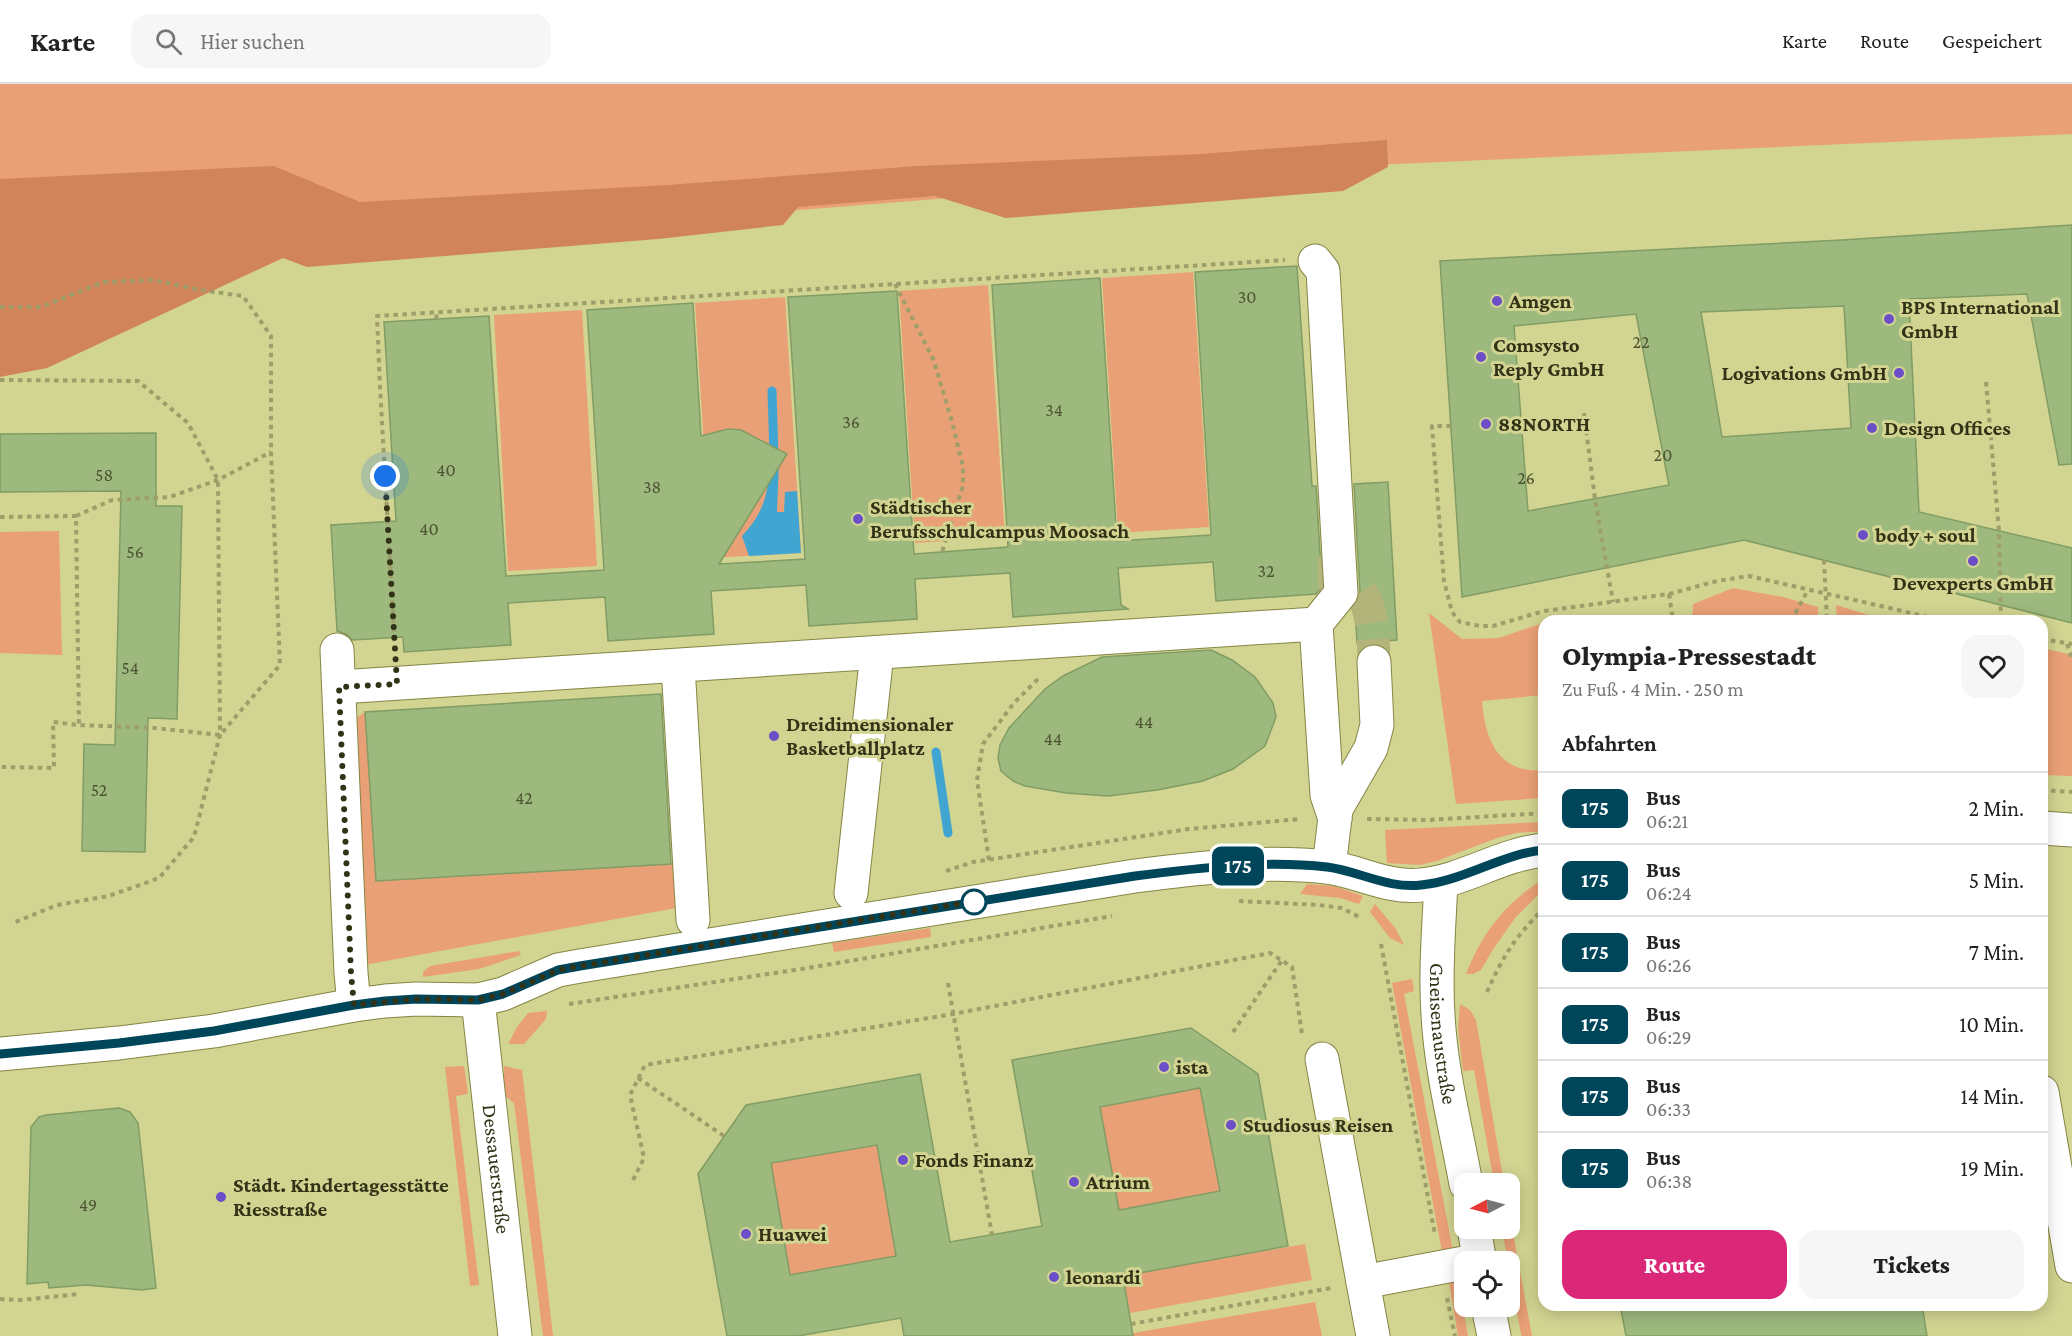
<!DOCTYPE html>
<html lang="de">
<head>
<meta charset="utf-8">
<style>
	body { margin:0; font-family:"Crimson Pro",serif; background:#f6f6f6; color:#222; height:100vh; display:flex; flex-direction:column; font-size:22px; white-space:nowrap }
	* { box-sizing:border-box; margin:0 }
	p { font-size:20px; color:#767676 }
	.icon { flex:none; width:33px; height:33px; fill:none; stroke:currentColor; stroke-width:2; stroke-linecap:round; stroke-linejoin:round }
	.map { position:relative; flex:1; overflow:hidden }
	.side { position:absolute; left:1538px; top:531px; width:510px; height:696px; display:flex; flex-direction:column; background:#fff; border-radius:18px; box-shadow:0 3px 15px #0003 }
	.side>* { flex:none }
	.badge { padding:0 12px; border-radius:9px; font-size:21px; line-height:39px }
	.needle { width:39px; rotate:264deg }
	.fabs { position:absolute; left:1454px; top:1089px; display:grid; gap:12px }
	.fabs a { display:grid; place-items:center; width:66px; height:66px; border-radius:12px; background:#fff; box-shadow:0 3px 15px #0003; font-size:30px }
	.you { position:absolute; width:30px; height:30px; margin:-15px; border:4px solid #fff; border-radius:50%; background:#1a73e8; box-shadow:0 0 0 9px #1a73e833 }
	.map>.badge { position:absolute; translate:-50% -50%; box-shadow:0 0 0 3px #fff }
	h2 { padding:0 24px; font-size:22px; line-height:54px }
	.round { display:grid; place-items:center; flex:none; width:63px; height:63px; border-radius:18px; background:#f6f6f6 }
	.headline { display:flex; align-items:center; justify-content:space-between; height:102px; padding:0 24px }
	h1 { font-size:28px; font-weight:800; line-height:45px }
	.button { display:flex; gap:12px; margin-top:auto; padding:12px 24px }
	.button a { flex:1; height:69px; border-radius:18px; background:#db2777; color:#fff; font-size:24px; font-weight:800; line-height:69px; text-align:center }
	.button a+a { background:#f6f6f6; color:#222 }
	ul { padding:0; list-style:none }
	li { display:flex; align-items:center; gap:18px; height:72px; padding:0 24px; border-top:2px solid #e0e0e0 }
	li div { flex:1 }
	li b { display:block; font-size:22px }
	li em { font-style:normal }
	li .badge { min-width:66px; font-weight:700; text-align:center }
	header { display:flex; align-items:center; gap:36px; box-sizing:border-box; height:84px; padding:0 30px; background:#fff; border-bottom:2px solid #e0e0e0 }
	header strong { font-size:28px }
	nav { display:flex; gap:33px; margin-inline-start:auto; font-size:21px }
	.search { width:420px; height:54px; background:#f6f6f6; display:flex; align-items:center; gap:15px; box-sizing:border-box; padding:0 21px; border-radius:18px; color:#767676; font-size:22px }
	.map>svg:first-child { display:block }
</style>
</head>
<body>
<header>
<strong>Karte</strong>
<div class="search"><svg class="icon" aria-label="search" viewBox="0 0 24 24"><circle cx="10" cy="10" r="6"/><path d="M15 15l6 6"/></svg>Hier suchen</div>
<nav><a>Karte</a><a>Route</a><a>Gespeichert</a></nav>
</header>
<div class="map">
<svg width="2072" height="1252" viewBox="0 0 2072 1252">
	<rect width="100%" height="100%" fill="#d2d491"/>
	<!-- green -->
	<path fill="#eaa077" d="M 0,0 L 2072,0 L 2072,50 L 1351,82 L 300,166 L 0,178 Z
		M 1193,188 L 1209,443 L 1118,449 L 1102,194 Z
		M 988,201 L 1005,453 L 915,459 L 899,207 Z
		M 785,213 L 801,469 L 711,474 L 695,219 Z
		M 582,226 L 597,482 L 508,487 L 494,231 Z
		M 59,447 L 62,571 L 0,569 L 0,448 Z
		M 1733,504 L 1783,513 L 1818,523 L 1818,537 L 1692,537 L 1693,520 Z
		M 1836,521 L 1888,537 L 1837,537 Z
		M 1429,529 L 1462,555 L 1499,554 L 1543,539 L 1543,611 L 1482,617 C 1485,656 1499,690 1543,686 L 1543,714 L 1456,720 Z
		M 2042,564 L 2072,571 L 2072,692 L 2042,691 Z
		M 365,628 L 376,797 L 681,779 L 682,823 L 364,881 L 354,636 Z
		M 1543,738 L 1543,747 L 1516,749 L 1497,754 L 1437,777 L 1420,781 L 1387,779 L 1385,746 Z
		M 1543,795 L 1543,806 L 1515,834 L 1492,867 L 1481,886 L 1473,890 L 1466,890 C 1483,847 1505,820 1543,795 Z
		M 1307,800 L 1334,802 L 1363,812 L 1359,820 L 1340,814 L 1300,810 Z
		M 1375,820 L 1396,845 L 1404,861 L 1390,854 L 1370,828 Z
		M 930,844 L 931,853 L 834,868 L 832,859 Z
		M 519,867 L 521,871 L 479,885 L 423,893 L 423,888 L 430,882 Z
		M 1412,895 L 1414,907 L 1404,910 L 1453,1167 L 1442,1168 L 1392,899 Z
		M 1460,920 L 1470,926 L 1476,936 L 1504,1099 L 1494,1099 L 1474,986 L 1463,987 L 1458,944 Z
		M 547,927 L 546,935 L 524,960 L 508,960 L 517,943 L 528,929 Z
		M 464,982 L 468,1010 L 456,1012 L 479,1201 L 470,1202 L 445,983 Z
		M 504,982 L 522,986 L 553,1252 L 543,1252 L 514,1019 L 504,1011 Z
		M 1200,1004 L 1220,1107 L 1119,1126 L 1100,1023 Z
		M 877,1061 L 896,1172 L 790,1191 L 771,1079 Z
		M 1509,1127 L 1532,1252 L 1522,1252 L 1521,1250 L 1502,1145 L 1509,1144 Z
		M 1305,1160 L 1312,1196 L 1130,1229 L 1123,1192 Z
		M 1458,1197 L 1468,1252 L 1458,1252 L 1449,1198 Z
		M 1315,1218 L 1322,1252 L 1133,1252 L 1133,1249 Z"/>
	<!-- forest -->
	<path fill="#d18459" d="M 1387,56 L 1388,83 L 1343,107 L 1006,134 L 935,112 L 798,123 L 783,141 L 658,155 L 307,183 L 283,174 L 47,284 L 0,293 L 0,95 L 274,82 L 360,118 L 668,101 L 917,82 L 1200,70 Z"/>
	<!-- water -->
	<path fill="#40a6d1" d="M 779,378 L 777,428 L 784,428 L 785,408 L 797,407 L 801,469 L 749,472 L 742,452 C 764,428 768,411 770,379 Z"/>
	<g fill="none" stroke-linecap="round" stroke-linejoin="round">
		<!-- stream -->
		<path stroke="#40a6d1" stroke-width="9" d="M 772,307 L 774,373
			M 936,668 L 948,749"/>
	</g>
	<!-- building -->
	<path fill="#9db97e" stroke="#819d63" stroke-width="1.5" fill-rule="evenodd" d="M 2072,141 L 2072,380 L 2059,381 L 2027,210 L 1909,215 L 1919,428 L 2072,464 L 2072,539 L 1744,456 L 1462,513 L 1440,177 L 1842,156 ZM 1844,222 L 1851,344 L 1722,353 L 1701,228 ZM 1636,230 L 1669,401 L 1528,427 L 1514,242 Z
		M 1297,182 L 1312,402 L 1316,402 L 1322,503 L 1316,510 L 1216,517 L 1213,478 L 1118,484 L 1121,521 L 1128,525 L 1013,533 L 1010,489 L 915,495 L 917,535 L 809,542 L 806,501 L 711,507 L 714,550 L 608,557 L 605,513 L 508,519 L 511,561 L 404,568 L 403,553 L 352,556 L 346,550 L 337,547 L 331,441 L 396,437 L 384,238 L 489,232 L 506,492 L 604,486 L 587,226 L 693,219 L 701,352 L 728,345 L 741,346 L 787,370 L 719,480 L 805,475 L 788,213 L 897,207 L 914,470 L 1008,463 L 992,201 L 1100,194 L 1117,457 L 1211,451 L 1195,188 Z
		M 156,349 L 156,422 L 182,422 L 177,635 L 148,634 L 145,768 L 82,767 L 84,660 L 115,661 L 121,407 L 0,408 L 0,350 Z
		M 1388,398 L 1397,556 L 1357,559 L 1355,521 L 1360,508 L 1354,400 Z
		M 1211,566 L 1232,576 L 1255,593 L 1273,619 L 1276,633 L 1265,662 L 1233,685 L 1203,697 L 1157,706 L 1108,712 L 1066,709 L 1025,702 L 1013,697 L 1001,687 L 998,674 L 1000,661 L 1009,644 L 1045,605 L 1063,592 L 1102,573 Z
		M 661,610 L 671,780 L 376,797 L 365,628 Z
		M 1191,944 L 1258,990 L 1288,1162 L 1123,1192 L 1133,1252 L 904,1252 L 901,1234 L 798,1252 L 727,1252 L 698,1090 L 746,1021 L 920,990 L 950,1158 L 1042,1142 L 1012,976 ZM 1200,1004 L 1220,1107 L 1119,1126 L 1100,1023 ZM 877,1061 L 896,1172 L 790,1191 L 771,1079 Z
		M 119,1024 L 130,1028 L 138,1039 L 156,1204 L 142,1206 L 86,1201 L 49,1204 L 48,1198 L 27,1200 L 31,1043 L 39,1033 L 46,1031 Z
		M 1620,1221 L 1922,1221 L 1927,1252 L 1626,1252 Z"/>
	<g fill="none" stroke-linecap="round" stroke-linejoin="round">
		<!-- minor-tunnel -->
		<path stroke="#b2b479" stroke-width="33" stroke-dasharray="33 16" stroke-linecap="butt" d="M 1318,489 C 1372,488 1373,538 1374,578"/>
		<!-- minor casing -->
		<g stroke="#848544" stroke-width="35">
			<g id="minor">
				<path d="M 1315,177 L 1323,187 L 1341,509 L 1316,540 L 1327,711 L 1335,735"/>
				<path d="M 337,566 L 351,889 L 354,921"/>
				<path d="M 678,582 L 693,836"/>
				<path d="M 339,603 L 1316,540"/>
				<path d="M 2042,744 L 2072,746"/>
				<path d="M 1329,783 L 1336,725 L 1371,664 L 1377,641 L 1374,578"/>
				<path id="s1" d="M 1441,798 C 1439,842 1435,887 1438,931 C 1441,988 1456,1044 1466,1100"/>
				<path d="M 851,809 L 877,569"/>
				<path id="s2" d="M 478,916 L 515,1252"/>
				<path d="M 0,970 L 119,959 L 214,947 L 354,921 L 385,917 L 416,915 L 478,916 L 503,910 L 558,886 L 580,882 L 1135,792 C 1198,784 1263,776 1327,783 C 1359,787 1388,805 1421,801 C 1464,797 1501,770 1544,766"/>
				<path d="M 1322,975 L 1363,1198 L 1464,1179"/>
				<path d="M 2042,1008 L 2072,1182"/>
				<path d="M 1474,1144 L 1480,1178"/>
				<path d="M 1363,1198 L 1373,1252"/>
				<path d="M 1488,1222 L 1494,1252"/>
			</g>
		</g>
		<!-- path -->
		<path stroke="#9d9e69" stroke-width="4" stroke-dasharray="4.5 4.5" stroke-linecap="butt" d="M 895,200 L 934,277 L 952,338 L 963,383 L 963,402 L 942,468
			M 0,223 L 41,223 L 103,198 L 154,196 L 200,206 L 243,212 L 271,252 L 271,368 L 280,581 L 220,651 L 155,644 L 79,641
			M 436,235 L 437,228
			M 0,296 L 138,297 L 188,339 L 218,396 L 220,651 L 194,753 L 159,794 L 109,812 L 57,821 L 13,839
			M 1986,298 L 1999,447 L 2001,537
			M 1584,329 L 1595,415 L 1613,518
			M 1451,342 L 1432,342 L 1444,497 L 1452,528 L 1460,538 L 1480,542 L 1493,542 L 1544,527 L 1669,510 L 1717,497 L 1749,492 L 1946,537
			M 76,432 L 112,416 L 170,413 L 218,396 L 271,368
			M 0,433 L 76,432 L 79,641 L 53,638 L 54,684 L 0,683
			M 1824,476 L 1827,537
			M 1669,510 L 1673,537
			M 1791,537 L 1808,506
			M 2042,555 L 2072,560
			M 2067,560 L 2072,575
			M 395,566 L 380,303 L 377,232 L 1285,176
			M 2042,706 L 2072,708
			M 1367,735 L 1428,736 L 1544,729
			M 989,776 L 977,696 L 983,660 L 1014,619 L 1041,592
			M 946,787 L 973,778 L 1189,745 L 1300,735
			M 1239,817 L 1319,821 L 1342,824 L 1361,834
			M 1381,860 L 1435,1151
			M 948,899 L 992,1151
			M 1487,908 C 1503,872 1516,852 1544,824
			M 569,920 L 808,884 L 1112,832
			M 1233,948 L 1282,876
			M 638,994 L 724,1052
			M 633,1096 L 644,1074 L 630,1011 L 645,981 L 953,930 L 1270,869 L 1292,883 L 1302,950
			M 1447,1214 L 1455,1252
			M 0,1215 L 21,1216 L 79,1210
			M 1131,1240 L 1331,1204"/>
		<!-- minor -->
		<use href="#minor" stroke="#fff" stroke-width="33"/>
	</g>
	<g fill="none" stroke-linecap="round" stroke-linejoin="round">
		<!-- line casing -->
		<g stroke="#fff" stroke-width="14">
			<path id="line" d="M 0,970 L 119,959 L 214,947 L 354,921 L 385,917 L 416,915 L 478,916 L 503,910 L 558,886 L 580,882 L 1135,792 C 1198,784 1263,776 1327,783 C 1359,787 1388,805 1421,801 C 1464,797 1501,770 1544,766"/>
		</g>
		<!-- line -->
		<use href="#line" stroke="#00465a" stroke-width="9"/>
		<!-- walk -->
		<path stroke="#323217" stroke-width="6" stroke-dasharray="0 10.8" d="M 385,392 L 397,600 L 339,603 L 351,889 L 354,921 L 416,915 L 478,916 L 503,910 L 558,886 L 580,882 L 983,816 L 974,818"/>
	</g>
	<!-- markers -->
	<g fill="#6b4fc8" stroke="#d2d491" stroke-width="2">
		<circle cx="1497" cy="217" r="6"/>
		<circle cx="1889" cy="235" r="6"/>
		<circle cx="1481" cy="273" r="6"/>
		<circle cx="1899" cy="289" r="6"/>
		<circle cx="1486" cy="340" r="6"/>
		<circle cx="1872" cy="344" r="6"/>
		<circle cx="858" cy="435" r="6"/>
		<circle cx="1863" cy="451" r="6"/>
		<circle cx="1973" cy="477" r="6"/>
		<circle cx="774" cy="652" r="6"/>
		<circle cx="1164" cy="983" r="6"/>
		<circle cx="1231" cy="1041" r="6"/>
		<circle cx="903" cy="1076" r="6"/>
		<circle cx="1074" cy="1098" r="6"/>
		<circle cx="221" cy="1113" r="6"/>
		<circle cx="746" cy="1150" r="6"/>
		<circle cx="1054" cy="1193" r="6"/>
	</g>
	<circle fill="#fff" stroke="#00465a" stroke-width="3" cx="974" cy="818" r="12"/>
	<g text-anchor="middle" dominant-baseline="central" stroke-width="6" stroke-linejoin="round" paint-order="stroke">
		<!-- number labels -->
		<g font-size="18" fill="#4d5431">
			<text x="1247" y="213">30</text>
			<text x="1641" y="258">22</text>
			<text x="1054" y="326">34</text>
			<text x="851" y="338">36</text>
			<text x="1663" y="371">20</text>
			<text x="446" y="386">40</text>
			<text x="104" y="391">58</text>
			<text x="1526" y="394">26</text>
			<text x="652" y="403">38</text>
			<text x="429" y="445">40</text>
			<text x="135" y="468">56</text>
			<text x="1266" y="487">32</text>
			<text x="130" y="584">54</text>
			<text x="1144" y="638">44</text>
			<text x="1053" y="655">44</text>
			<text x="99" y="706">52</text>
			<text x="524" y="714">42</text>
			<text x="88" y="1121">49</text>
		</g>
		<!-- poi labels -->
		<g font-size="21" font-weight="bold" fill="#323217" stroke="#d2d491" text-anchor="start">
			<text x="1509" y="217">Amgen</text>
			<text x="1901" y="223">BPS International<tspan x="1901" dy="24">GmbH</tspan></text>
			<text x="1493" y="261">Comsysto<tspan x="1493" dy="24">Reply GmbH</tspan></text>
			<text x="1887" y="289" text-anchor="end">Logivations GmbH</text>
			<text x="1498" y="340">88NORTH</text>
			<text x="1884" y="344">Design Offices</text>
			<text x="870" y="423">Städtischer<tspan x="870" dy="24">Berufsschulcampus Moosach</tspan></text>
			<text x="1875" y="451">body + soul</text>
			<text x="1973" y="499" text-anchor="middle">Devexperts GmbH</text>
			<text x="786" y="640">Dreidimensionaler<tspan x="786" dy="24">Basketballplatz</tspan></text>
			<text x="1176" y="983">ista</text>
			<text x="1243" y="1041">Studiosus Reisen</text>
			<text x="915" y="1076">Fonds Finanz</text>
			<text x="1086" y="1098">Atrium</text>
			<text x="233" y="1101">Städt. Kindertagesstätte<tspan x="233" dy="24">Riesstraße</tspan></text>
			<text x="758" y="1150">Huawei</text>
			<text x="1066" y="1193">leonardi</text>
		</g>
		<!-- street labels -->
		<g font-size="21" fill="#323217" stroke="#d2d491">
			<text stroke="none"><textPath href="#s1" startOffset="152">Gneisenaustraße</textPath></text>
			<text stroke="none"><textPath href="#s2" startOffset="170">Dessauerstraße</textPath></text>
		</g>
	</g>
</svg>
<div class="fabs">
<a><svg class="needle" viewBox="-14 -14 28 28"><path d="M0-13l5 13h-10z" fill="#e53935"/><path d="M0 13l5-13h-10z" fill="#767676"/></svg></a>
<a><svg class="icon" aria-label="locate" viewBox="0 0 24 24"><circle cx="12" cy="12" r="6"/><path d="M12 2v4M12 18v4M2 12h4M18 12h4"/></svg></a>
</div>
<div class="you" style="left:385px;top:392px"></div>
<b class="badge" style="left:1238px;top:782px;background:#00465a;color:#fff">175</b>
<section class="side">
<div class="headline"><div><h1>Olympia-Pressestadt</h1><p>Zu Fuß · 4 Min. · 250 m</p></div><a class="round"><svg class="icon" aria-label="heart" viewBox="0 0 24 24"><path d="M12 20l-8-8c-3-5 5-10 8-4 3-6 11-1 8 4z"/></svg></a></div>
<h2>Abfahrten</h2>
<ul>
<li><span class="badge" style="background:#00465a;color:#fff">175</span><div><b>Bus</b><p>06:21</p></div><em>2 Min.</em></li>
<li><span class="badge" style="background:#00465a;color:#fff">175</span><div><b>Bus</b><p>06:24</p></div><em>5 Min.</em></li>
<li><span class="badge" style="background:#00465a;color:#fff">175</span><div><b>Bus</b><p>06:26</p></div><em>7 Min.</em></li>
<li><span class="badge" style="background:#00465a;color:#fff">175</span><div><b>Bus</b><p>06:29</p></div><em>10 Min.</em></li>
<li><span class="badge" style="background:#00465a;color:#fff">175</span><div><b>Bus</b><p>06:33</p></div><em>14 Min.</em></li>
<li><span class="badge" style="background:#00465a;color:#fff">175</span><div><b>Bus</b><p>06:38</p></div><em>19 Min.</em></li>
</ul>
<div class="button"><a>Route</a><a>Tickets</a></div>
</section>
</div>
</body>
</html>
